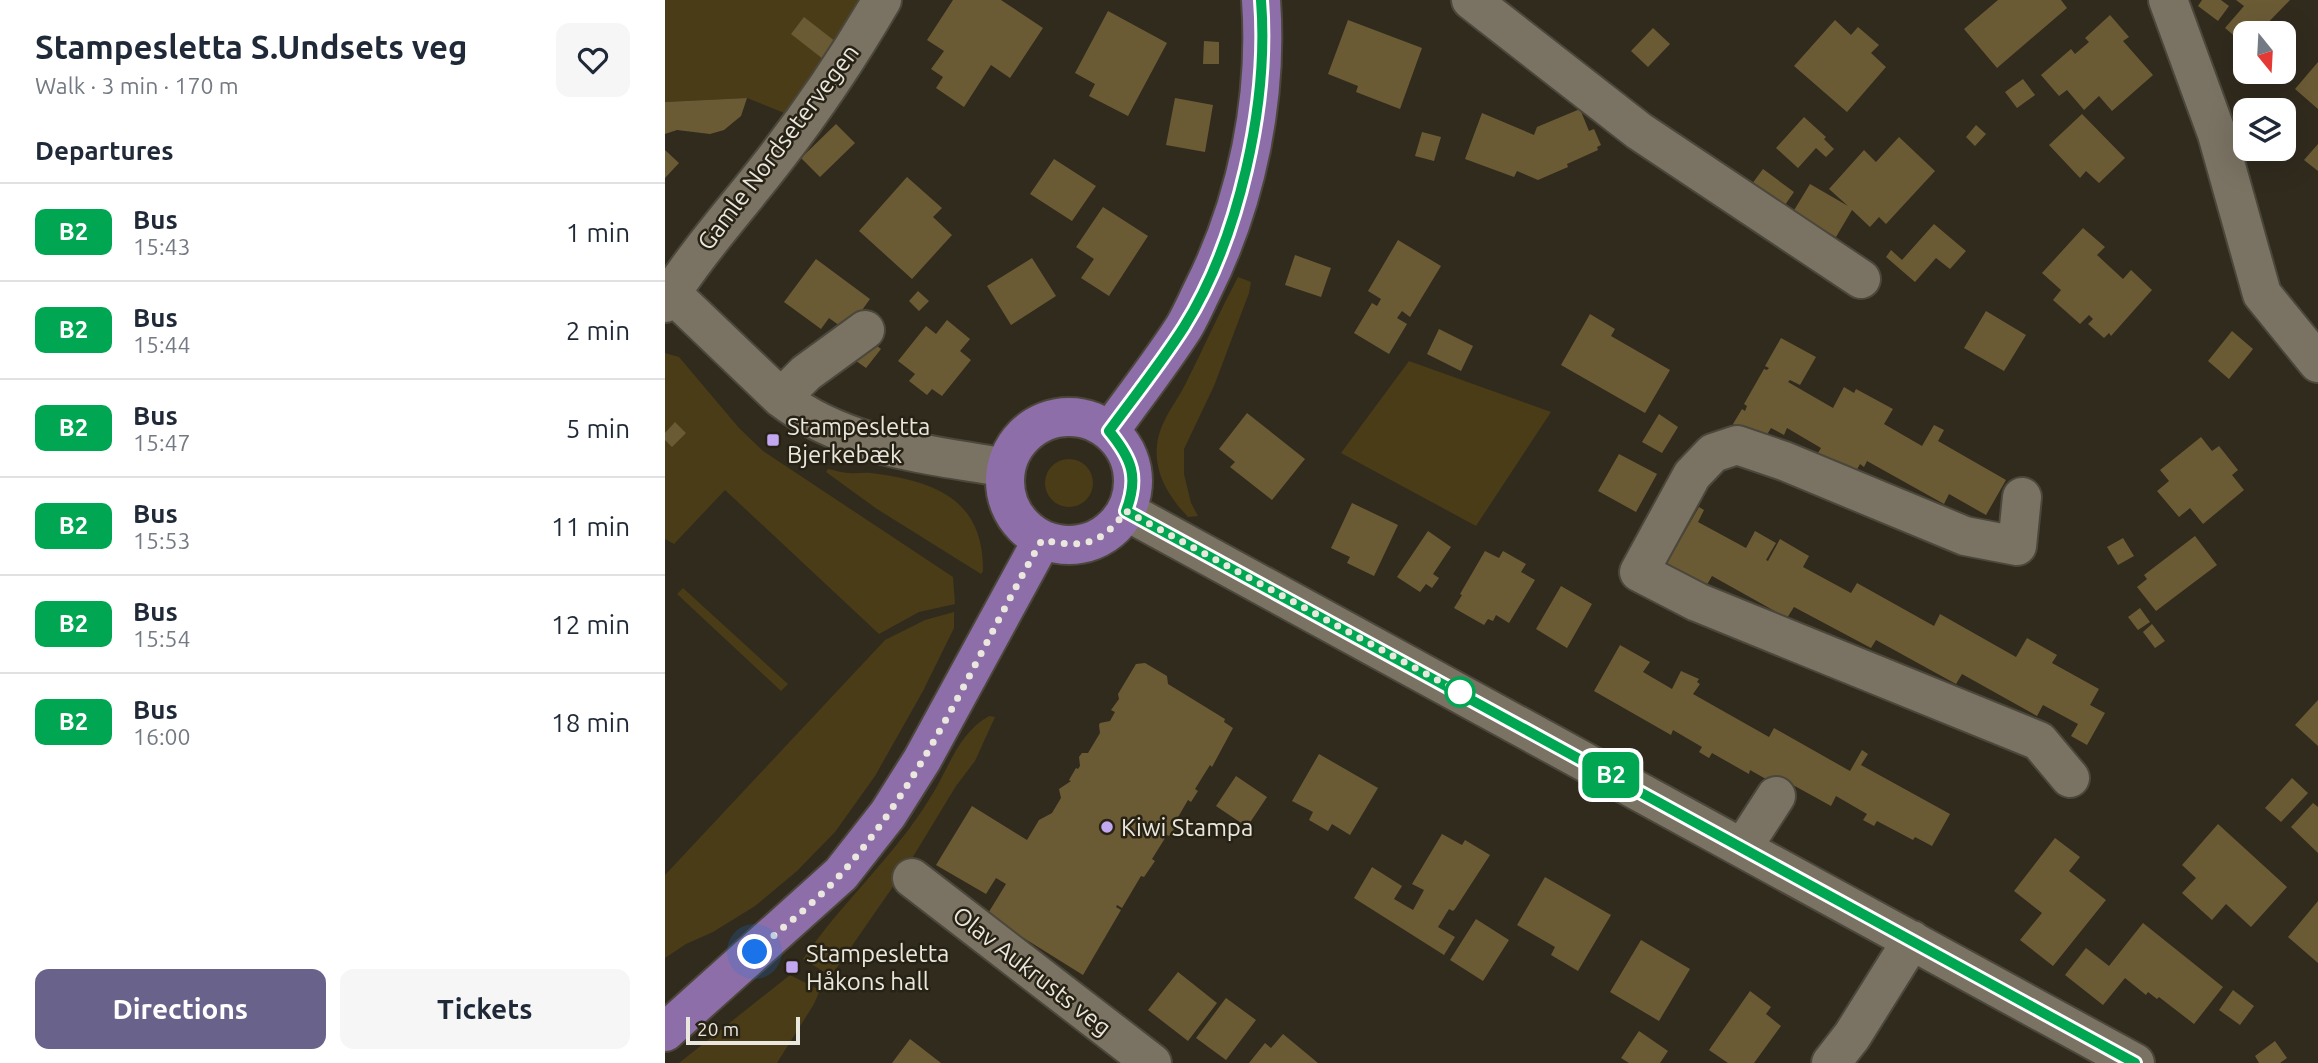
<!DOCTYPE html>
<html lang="en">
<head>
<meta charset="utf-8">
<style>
	body { margin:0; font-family:Ubuntu,sans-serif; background:#f6f6f7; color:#1f2937; height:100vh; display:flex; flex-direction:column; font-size:26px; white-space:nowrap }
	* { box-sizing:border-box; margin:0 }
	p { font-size:23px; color:#747a83 }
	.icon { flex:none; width:38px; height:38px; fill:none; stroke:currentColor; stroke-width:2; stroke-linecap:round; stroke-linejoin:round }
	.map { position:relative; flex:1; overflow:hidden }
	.sheet { display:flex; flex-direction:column; background:#fff; width:665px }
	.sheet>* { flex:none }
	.badge { padding:0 14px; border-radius:10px; font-size:24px; line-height:46px }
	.needle { width:46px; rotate:162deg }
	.buttons { position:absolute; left:1568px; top:21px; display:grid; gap:14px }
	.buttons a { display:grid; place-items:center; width:63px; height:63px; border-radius:14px; background:#fff; box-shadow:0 7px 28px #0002; font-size:35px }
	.scale { position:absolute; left:21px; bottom:18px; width:114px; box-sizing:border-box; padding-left:7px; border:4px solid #eae7de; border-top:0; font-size:19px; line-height:24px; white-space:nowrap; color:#eae7de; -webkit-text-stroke:5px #272214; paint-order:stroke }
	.you { position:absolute; width:35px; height:35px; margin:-18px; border:5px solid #fff; border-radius:50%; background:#1a73e8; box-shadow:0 0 0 10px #1a73e833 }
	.map>.badge { position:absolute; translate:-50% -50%; box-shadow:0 0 0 4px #fff }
	h2 { padding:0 35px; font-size:26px; line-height:63px }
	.round { display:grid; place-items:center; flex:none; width:74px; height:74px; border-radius:14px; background:#f6f6f7 }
	.overview { display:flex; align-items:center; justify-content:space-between; height:119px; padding:0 35px }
	h1 { font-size:33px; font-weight:600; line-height:52px }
	.cta { display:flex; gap:14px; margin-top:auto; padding:14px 35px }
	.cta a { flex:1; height:80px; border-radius:14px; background:#69628b; color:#fff; font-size:28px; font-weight:600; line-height:80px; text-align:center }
	.cta a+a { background:#f6f6f7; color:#1f2937 }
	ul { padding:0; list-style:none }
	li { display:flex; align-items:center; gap:21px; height:98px; padding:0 35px; border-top:2px solid #e0e1e3 }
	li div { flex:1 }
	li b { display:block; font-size:26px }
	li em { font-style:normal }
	li .badge { min-width:77px; font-weight:700; text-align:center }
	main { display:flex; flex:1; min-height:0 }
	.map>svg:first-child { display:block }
</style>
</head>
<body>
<main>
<section class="sheet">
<div class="overview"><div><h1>Stampesletta S.Undsets veg</h1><p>Walk · 3 min · 170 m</p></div><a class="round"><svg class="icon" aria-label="heart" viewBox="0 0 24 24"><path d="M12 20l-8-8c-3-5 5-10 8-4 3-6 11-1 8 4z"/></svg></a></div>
<h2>Departures</h2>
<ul>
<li><span class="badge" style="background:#00a651;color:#fff">B2</span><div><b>Bus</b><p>15:43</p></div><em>1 min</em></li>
<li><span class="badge" style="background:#00a651;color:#fff">B2</span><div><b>Bus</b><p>15:44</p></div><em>2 min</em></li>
<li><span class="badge" style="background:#00a651;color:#fff">B2</span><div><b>Bus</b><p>15:47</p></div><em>5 min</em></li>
<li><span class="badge" style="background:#00a651;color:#fff">B2</span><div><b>Bus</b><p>15:53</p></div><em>11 min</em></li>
<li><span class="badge" style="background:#00a651;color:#fff">B2</span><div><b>Bus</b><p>15:54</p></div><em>12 min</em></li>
<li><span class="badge" style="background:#00a651;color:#fff">B2</span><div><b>Bus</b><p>16:00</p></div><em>18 min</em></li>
</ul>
<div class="cta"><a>Directions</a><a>Tickets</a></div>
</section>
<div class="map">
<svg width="1653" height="1063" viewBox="0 0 1653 1063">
	<rect width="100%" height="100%" fill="#312b1e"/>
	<!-- green -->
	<path fill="#4a3c17" d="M 0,0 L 211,0 L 134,119 L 82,98 L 0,102 Z
		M 573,277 L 586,282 L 584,293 L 549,386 L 519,449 L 519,474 L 526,503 L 533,516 L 523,517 C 505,498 489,474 492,446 C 494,422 511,403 521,383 C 539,347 555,311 573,277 Z
		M 0,353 L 14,357 L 74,428 L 98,451 L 288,577 L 290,604 L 254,612 L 214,634 L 60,490 L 9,544 L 0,539 Z
		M 744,361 L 886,412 L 811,526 L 676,453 Z
		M380 483a24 24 0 1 1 48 0a24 24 0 1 1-48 0Z
		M 163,469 C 170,470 177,473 184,473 C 191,474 199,472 206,473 C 268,481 319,498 318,571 L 316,574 L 212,509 L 161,472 Z
		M 18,588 L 123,684 L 116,691 L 12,594 Z
		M 289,612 L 289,628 L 258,691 L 210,776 L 170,832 L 132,871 L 90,906 L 48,932 L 21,944 L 0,958 L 0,875 L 220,640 L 260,620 Z
		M 324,716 L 330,717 L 310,761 L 291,786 L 243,865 L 166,976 L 138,959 C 177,902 229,857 265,798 C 284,769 292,734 324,716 Z
		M 125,975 L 155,990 L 149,1004 L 112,1063 L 14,1063 Z"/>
	<!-- building -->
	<path fill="#6b5b35" d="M 288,0 L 336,0 L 378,28 L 345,78 L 326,65 L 299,107 L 271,88 L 278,77 L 266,69 L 279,51 L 262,40 Z
		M 1333,0 L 1396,0 L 1402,8 L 1332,68 L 1299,29 Z
		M 1537,0 L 1556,0 L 1564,6 L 1553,21 L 1533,6 Z
		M 1571,0 L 1625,0 L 1593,33 L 1580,33 L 1580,45 L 1560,28 L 1579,6 Z
		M 443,11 L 502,43 L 463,116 L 424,96 L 430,84 L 410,73 Z
		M 1445,15 L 1464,37 L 1458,41 L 1488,75 L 1447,111 L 1434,96 L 1419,110 L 1402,90 L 1394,96 L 1376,75 L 1406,49 L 1410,54 L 1424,42 L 1420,38 Z
		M 139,17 L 171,42 L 158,59 L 126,34 Z
		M 683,20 L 757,48 L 735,109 L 691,92 L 693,86 L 663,74 Z
		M 1170,20 L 1186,35 L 1193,27 L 1214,45 L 1206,53 L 1221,67 L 1182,112 L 1129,66 Z
		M 988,28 L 1005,44 L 983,67 L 966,51 Z
		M 539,41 L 554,42 L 554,64 L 538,64 Z
		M 1653,62 L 1653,109 L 1630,89 Z
		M 1358,79 L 1370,95 L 1352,108 L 1340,92 Z
		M 82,98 L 76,116 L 59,130 L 45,134 L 12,130 L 0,134 L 0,102 Z
		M 510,98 L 548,105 L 540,152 L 501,145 Z
		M 915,109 L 924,131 L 929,129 L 936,145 L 932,147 L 933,150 L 902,164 L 903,167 L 873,180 L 852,171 L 849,177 L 800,159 L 817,113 L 869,135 L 872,127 Z
		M 1417,114 L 1460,158 L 1434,183 L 1421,171 L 1415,178 L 1384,145 Z
		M 1139,117 L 1161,137 L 1159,139 L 1169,149 L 1161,157 L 1151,148 L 1133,168 L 1111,148 Z
		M 171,124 L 190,143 L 155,177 L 136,158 Z
		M 1311,125 L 1321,134 L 1310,146 L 1301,137 Z
		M 757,132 L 776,137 L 769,161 L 750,156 Z
		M 1234,137 L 1270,171 L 1221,224 L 1214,217 L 1205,227 L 1187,210 L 1171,237 L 1128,212 L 1145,184 L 1183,206 L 1164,189 L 1199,150 L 1211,162 Z
		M 1653,144 L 1653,171 L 1639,160 Z
		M 0,150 L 14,163 L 0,178 Z
		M 389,159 L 431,186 L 407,221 L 365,194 Z
		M 1098,169 L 1129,192 L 1113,215 L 1081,192 Z
		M 242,177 L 277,208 L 268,217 L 287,235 L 247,279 L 194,231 Z
		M 438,207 L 483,236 L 444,296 L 416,278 L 429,259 L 411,247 Z
		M 1269,224 L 1301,251 L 1285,269 L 1271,258 L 1250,282 L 1221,257 L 1226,250 L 1237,260 Z
		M 1418,228 L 1440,247 L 1432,255 L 1458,279 L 1466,270 L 1487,290 L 1446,336 L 1444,333 L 1439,338 L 1423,324 L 1428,319 L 1424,315 L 1415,324 L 1388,300 L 1396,290 L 1377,273 Z
		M 733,240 L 776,266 L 745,317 L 737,311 L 732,318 L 742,324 L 724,354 L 689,333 L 707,303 L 712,306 L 716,299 L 703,291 Z
		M 630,255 L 666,268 L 656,297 L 620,285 Z
		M 367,258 L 391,296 L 346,325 L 322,286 Z
		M 151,259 L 205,299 L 182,331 L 164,318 L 156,329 L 119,302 Z
		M 253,291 L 264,301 L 254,311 L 244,301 Z
		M 1321,311 L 1361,335 L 1339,371 L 1299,348 Z
		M 925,314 L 950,329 L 946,336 L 1005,370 L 980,413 L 896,365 Z
		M 282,320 L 305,339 L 295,351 L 306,360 L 277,396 L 267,389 L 262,395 L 244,381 L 250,374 L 233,361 L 261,326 L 271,334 Z
		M 774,329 L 808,346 L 796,371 L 762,354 Z
		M 1567,331 L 1588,349 L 1564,379 L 1543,361 Z
		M 202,338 L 216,349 L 201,368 L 187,358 Z
		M 1116,338 L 1151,357 L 1135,385 L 1125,380 L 1123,382 L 1168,408 L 1179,387 L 1189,393 L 1191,389 L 1228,409 L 1219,424 L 1257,446 L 1269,425 L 1279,430 L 1273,441 L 1341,480 L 1321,515 L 1284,494 L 1279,504 L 1202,461 L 1199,467 L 1195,464 L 1188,477 L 1151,456 L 1156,448 L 1122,428 L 1119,435 L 1106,428 L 1098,441 L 1068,424 L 1077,409 L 1080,411 L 1082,406 L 1079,404 L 1099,369 L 1102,370 L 1104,368 L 1100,366 Z
		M 582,413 L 640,459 L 607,500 L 565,467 L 570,462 L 554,449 Z
		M 994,414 L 1013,427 L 997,453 L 977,442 Z
		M 10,422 L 21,433 L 7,447 L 0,440 L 0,433 Z
		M 1536,437 L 1547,451 L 1554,446 L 1573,470 L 1567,475 L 1579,490 L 1538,524 L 1525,508 L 1514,517 L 1492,491 L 1504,481 L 1495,470 Z
		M 954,454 L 992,474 L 971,512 L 933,491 Z
		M 687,503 L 733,525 L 709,576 L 682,563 L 685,557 L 666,548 Z
		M 1034,507 L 1039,510 L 1033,522 L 1081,548 L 1090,531 L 1111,543 L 1101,560 L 1103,561 L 1115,539 L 1144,556 L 1138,567 L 1186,593 L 1192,583 L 1269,626 L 1275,614 L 1351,657 L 1362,638 L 1392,655 L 1387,663 L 1434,689 L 1425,705 L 1440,713 L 1422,745 L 1406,736 L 1413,724 L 1378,705 L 1372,716 L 1297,674 L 1291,684 L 1211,640 L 1206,648 L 1129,607 L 1122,618 L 1047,576 L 1040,588 L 999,568 Z
		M 763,531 L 786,547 L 768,574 L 774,578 L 767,588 L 761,584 L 755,592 L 732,577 Z
		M 1530,536 L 1552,565 L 1491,611 L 1472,587 L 1482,579 L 1479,575 Z
		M 1458,538 L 1469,556 L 1453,565 L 1442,547 Z
		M 820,551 L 834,558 L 838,551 L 861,564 L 856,572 L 870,580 L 844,623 L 831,615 L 828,621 L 823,619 L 819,625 L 789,608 L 797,595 L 795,594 Z
		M 896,586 L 927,604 L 902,648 L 871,629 Z
		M 1475,608 L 1485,622 L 1473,630 L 1463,617 Z
		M 1487,624 L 1500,641 L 1490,648 L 1478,632 Z
		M 955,645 L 985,662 L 978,672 L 1007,689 L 1016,671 L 1034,679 L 1032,682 L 1035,684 L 1028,694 L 1104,737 L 1109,728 L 1185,771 L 1197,750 L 1203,754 L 1196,765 L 1285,814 L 1267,846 L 1250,837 L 1248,840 L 1212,821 L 1209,826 L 1198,820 L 1202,814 L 1171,796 L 1166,806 L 1128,785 L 1124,792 L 1085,770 L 1084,774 L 1047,753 L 1044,758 L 1034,752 L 1037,747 L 1008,730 L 1006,735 L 929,691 Z
		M 480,663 L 502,676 L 503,684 L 560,719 L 559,722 L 568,728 L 547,767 L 545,765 L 530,789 L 533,791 L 526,802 L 523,800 L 509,824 L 511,826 L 504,836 L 502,835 L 487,859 L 490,861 L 479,877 L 476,876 L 457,908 L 452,905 L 451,907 L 456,910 L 418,975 L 322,915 L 341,884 L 331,878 L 321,894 L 271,865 L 307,806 L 362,840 L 374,820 L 387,813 L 396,798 L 394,789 L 406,781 L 404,780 L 411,768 L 413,769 L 415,766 L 414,757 L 417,753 L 423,753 L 435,733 L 434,725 L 435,723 L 445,721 L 450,712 L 446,710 L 454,699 L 453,694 L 471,664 Z
		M 1653,700 L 1653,746 L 1630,725 Z
		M 654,754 L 713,788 L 685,835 L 667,824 L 663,831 L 644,820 L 648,812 L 627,801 Z
		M 571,776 L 602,797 L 582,827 L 551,806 Z
		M 1627,778 L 1643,793 L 1616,822 L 1600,808 Z
		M 1648,803 L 1653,807 L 1653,853 L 1626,827 Z
		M 1553,824 L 1622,887 L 1586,927 L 1561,904 L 1547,920 L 1517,893 L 1531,878 L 1517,865 Z
		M 777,834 L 797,845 L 800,840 L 825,855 L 790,909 L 788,911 L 784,909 L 773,927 L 790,937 L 779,955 L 689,898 L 707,867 L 737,886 L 729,899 L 748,910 L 759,890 L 747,884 Z
		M 1390,838 L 1415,857 L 1404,871 L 1441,900 L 1388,966 L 1355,940 L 1377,913 L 1349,891 Z
		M 880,877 L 946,915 L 913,971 L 886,955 L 890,947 L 852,925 Z
		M 1653,901 L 1653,963 L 1623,937 Z
		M 811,919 L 844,940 L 818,981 L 785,960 Z
		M 1478,923 L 1558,987 L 1529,1024 L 1494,997 L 1492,999 L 1483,992 L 1481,995 L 1460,978 L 1438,1005 L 1400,975 L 1421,948 L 1444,966 Z
		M 976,940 L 1025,969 L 994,1021 L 945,992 Z
		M 513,972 L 552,1003 L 523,1041 L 483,1010 Z
		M 1568,990 L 1589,1006 L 1575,1025 L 1554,1010 Z
		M 1085,991 L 1106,1007 L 1101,1014 L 1116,1026 L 1089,1063 L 1063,1063 L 1044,1050 Z
		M 561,998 L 591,1020 L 561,1060 L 531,1038 Z
		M 974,1031 L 1003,1051 L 995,1063 L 964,1063 L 956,1058 Z
		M 618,1034 L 653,1063 L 584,1063 L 600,1043 L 606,1048 Z
		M 245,1039 L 276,1063 L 227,1063 Z
		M 1610,1041 L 1622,1058 L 1615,1063 L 1594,1063 L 1590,1056 Z"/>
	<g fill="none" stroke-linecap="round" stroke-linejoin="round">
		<!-- minor casing -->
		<g stroke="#4b473b" stroke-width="42">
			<path id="minor" d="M 806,0 L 974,131 L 1196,279
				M 1503,0 L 1552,134 L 1597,294 L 1653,363
				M 0,287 L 116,398 C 181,448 263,454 341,468
				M 0,303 C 32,252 73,207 110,159 C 149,109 185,55 217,0
				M 116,398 L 141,373 L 200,330
				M 1357,497 L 1352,546 L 1300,536 L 1119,461 L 1072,445 L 1048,453 L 1027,475 L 974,572 L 1032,602 L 1374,741 L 1405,778
				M 461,511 L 1470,1063
				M 1078,847 L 1111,796
				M 247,878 L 487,1063
				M 1166,1063 L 1187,1036 L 1247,940"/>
		</g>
		<!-- major casing -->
		<g stroke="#4b473b" stroke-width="42">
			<path id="major" d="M340 481a64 64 0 1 1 128 0a64 64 0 1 1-128 0Z
				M 445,431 C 469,397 496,363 519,327 C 526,315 532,301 538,289 C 582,201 603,98 596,0
				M 0,1032 L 176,874 L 223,814 L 257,760 L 377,540"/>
		</g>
		<!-- minor -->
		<use href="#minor" stroke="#7a7363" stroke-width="38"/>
		<!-- major -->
		<use href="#major" stroke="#8d6ea8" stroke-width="38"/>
	</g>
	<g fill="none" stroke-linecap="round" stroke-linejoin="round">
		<!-- line casing -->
		<g stroke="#fff" stroke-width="16">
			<path id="line" d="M 596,0 C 604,103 574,239 519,327 C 496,363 469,397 444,431 C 467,459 474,477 461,511 L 1470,1063"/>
		</g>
		<!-- line -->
		<use href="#line" stroke="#00a651" stroke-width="10"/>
		<!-- walk -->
		<path stroke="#eae7de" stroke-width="7" stroke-dasharray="0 12.6" d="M 90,952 C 119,926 151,902 177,873 C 263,776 313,651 377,540 C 418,548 435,546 461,511 L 800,695 L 795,692"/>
	</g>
	<!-- markers -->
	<g fill="#c4a7f1" stroke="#272214" stroke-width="2.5">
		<rect x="101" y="433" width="14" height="14" rx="3.5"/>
		<circle cx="442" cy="827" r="7"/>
		<rect x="120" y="960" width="14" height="14" rx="3.5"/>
	</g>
	<circle fill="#fff" stroke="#00a651" stroke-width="3.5" cx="795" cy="692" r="14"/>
	<g text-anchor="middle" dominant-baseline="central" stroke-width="5" stroke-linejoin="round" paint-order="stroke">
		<!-- street labels -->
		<g font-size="24" fill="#eae7de" stroke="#272214">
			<text transform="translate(113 147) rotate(-53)">Gamle Nordsetervegen</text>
			<text transform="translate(367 971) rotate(38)">Olav Aukrusts veg</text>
		</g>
		<!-- poi labels -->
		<g font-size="24" fill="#eae7de" stroke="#272214" text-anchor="start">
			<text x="122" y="426">Stampesletta<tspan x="122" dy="28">Bjerkebæk</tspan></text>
			<text x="456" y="827">Kiwi Stampa</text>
			<text x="141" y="953">Stampesletta<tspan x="141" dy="28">Håkons hall</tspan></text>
		</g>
	</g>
</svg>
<div class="buttons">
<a><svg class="needle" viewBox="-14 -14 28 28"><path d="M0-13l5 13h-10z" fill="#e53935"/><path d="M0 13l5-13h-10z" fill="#747a83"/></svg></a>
<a><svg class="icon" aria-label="layers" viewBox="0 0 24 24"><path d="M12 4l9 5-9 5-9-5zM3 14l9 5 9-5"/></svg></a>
</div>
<div class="scale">20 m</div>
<div class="you" style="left:90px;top:952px"></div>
<b class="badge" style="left:946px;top:775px;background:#00a651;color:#fff">B2</b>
</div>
</main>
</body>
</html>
